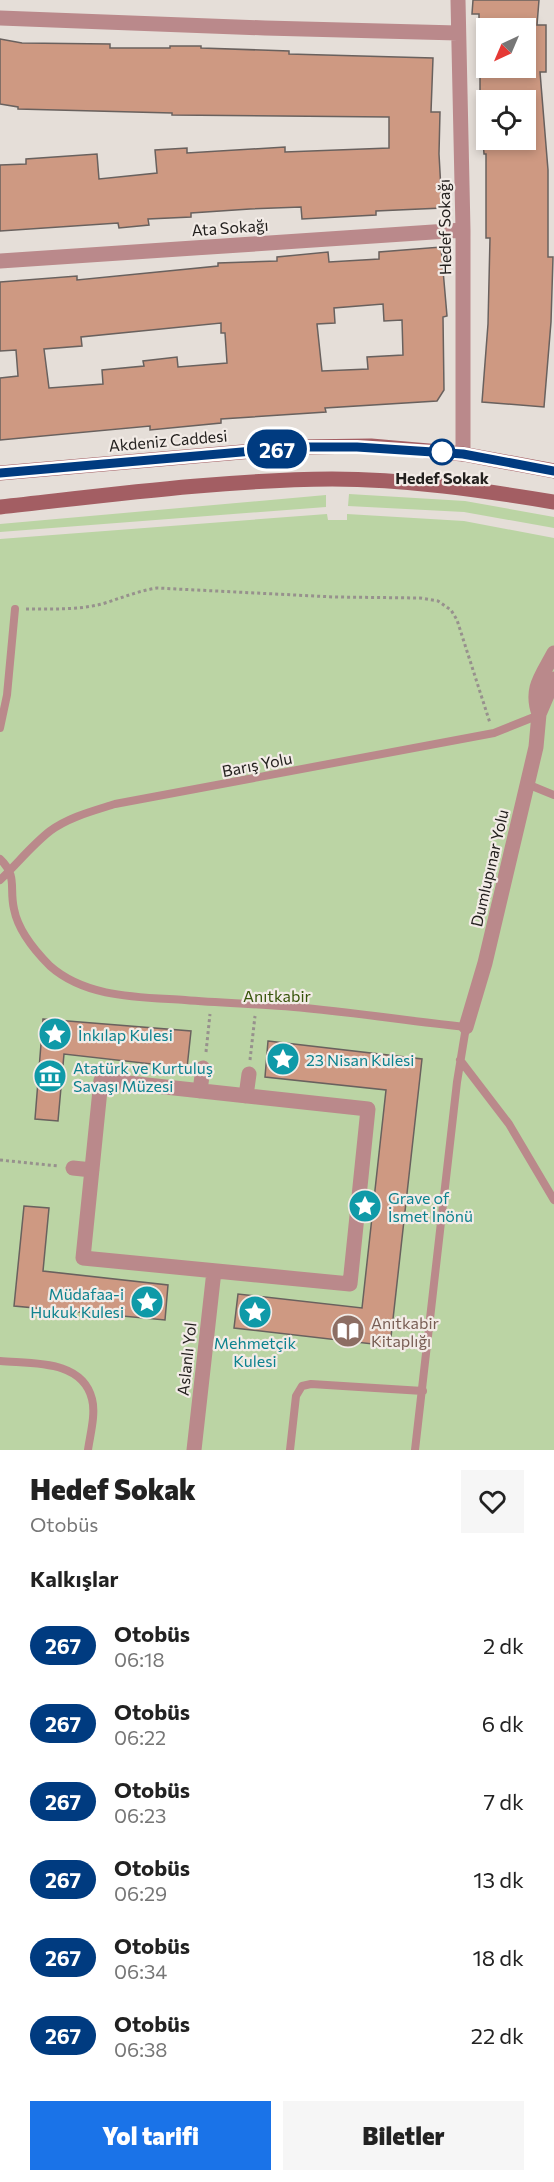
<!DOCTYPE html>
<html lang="tr">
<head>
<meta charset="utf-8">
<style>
	body { margin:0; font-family:Commissioner,sans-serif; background:#f6f6f6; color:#222; height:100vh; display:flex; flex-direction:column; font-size:22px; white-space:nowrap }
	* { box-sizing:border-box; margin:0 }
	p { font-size:20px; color:#767676 }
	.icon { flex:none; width:33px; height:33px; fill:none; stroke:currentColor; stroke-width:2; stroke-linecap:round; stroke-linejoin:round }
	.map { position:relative; height:1450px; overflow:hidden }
	.panel { display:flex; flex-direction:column; background:#fff; flex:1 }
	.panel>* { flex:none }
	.badge { padding:0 12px; border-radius:20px; font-size:21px; line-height:39px }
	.needle { width:39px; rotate:224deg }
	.buttons { position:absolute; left:476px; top:18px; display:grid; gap:12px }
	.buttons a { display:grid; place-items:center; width:60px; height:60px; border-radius:0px; background:#fff; box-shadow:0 3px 9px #0003; font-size:30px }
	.map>.badge { position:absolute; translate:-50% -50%; box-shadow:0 0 0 3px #fff }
	h2 { padding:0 30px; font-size:22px; line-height:54px }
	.round { display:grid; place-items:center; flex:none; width:63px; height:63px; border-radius:0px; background:#f6f6f6 }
	.head { display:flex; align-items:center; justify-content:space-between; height:102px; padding:0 30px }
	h1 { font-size:28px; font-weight:800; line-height:45px }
	.action { display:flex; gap:12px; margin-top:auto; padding:12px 30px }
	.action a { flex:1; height:69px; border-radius:0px; background:#1a73e8; color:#fff; font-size:24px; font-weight:800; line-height:69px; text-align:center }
	.action a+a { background:#f6f6f6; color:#222 }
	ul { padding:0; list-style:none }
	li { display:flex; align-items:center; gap:18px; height:78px; padding:0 30px }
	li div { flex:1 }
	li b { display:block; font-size:22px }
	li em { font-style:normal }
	li .badge { min-width:66px; font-weight:700; text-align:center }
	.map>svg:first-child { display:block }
</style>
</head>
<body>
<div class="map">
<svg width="554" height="1450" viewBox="0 0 554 1450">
	<rect width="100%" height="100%" fill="#e5ded8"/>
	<!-- green -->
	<path fill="#bbd4a4" d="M 349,494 L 465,501 L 554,517 L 554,528 L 464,512 L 348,506 Z
		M 326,495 L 326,507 L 0,532 L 0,524 Z
		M 327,514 L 328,520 L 347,520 L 347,514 L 464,521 L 554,538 L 554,1450 L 0,1450 L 0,539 Z"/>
	<!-- building -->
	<path fill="#ce9982" stroke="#69615e" stroke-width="1.5" fill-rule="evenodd" d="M 473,0 L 539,0 L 537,25 L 546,25 L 546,72 L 540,72 L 548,170 L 548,257 L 553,257 L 551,322 L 544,407 L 482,402 L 488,324 L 490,238 L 486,238 L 486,154 L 484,154 L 483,140 L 525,140 L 525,100 L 480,100 L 480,68 L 525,68 L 525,28 L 479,28 L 479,14 L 472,14 Z
		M 0,39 L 22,43 L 110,44 L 110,48 L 170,48 L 170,46 L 201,46 L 201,48 L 289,51 L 289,54 L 433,58 L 431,112 L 440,112 L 439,154 L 442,208 L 376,211 L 376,215 L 302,219 L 301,207 L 250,209 L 191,213 L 191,217 L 148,219 L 149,225 L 119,228 L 118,223 L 0,231 L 0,165 L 26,164 L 26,159 L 97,154 L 99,179 L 157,173 L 155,150 L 187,148 L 187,153 L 285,147 L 285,152 L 389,148 L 389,117 L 172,115 L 172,113 L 18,109 L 18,107 L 0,104 Z
		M 441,247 L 447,316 L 443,317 L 444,390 L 437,401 L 325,408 L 326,412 L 221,419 L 221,423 L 150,430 L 150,426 L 0,440 L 0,378 L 18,376 L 16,350 L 0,351 L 0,282 L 77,276 L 77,280 L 218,266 L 218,263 L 277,261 L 277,257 L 328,252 L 329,262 L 379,259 L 379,252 ZM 383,304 L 384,321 L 402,320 L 403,355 L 367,357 L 368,369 L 322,371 L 317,324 L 335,323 L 334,308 ZM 221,323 L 221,333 L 225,333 L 227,363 L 178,367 L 177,357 L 143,361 L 144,366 L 102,370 L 103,384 L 49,388 L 44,349 L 82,346 L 81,337 Z
		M 43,1019 L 191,1031 L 187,1068 L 64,1054 L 58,1121 L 35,1119 Z
		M 268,1041 L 422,1059 L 390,1346 L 234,1328 L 238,1294 L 362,1308 L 386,1090 L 265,1077 Z
		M 24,1206 L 49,1208 L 43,1271 L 168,1285 L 165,1320 L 14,1306 Z"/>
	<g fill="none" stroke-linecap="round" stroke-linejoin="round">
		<!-- path -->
		<path stroke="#97918d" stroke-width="3" stroke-dasharray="3 3" stroke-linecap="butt" d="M 26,609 C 52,609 78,610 102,604 C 121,598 138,591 157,588 L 334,597 L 420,598 L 438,601 L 451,610 L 457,620 L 490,723
			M 206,1052 L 210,1014
			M 250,1060 L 255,1016
			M 0,1160 L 58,1166"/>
		<!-- lane -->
		<path stroke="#ba898b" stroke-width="8" d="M 0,728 L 7,695 L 15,609
			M 527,784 L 554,795
			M 0,859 C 18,876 9,888 14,909 C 18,930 35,951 50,966 C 86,998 139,997 185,1000 C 221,1003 257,1004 294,1007 C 351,1012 409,1021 466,1027 L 457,1082 L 415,1450
			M 0,880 C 17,864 32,845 50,831 C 69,817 93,811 115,804 L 494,733 L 539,715
			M 460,1060 L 509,1124 L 554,1200
			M 0,1361 C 31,1364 82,1359 92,1399 C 96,1414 90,1435 88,1450
			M 290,1450 L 296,1396 L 302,1386 L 311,1384 L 423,1391"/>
		<!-- street -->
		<path stroke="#ba898b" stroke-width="15" d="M 458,0 L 463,230 L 463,454
			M 0,18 L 265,28 L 458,33
			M 0,261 L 463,230
			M 539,714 C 530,688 542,676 554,653
			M 466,1027 L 485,963 L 536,747 L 539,714 L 554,679
			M 101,1080 L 368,1109 L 350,1284 L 83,1258 Z
			M 200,1091 L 203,1068
			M 246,1096 L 249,1074
			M 73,1168 L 92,1170
			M 194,1450 L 214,1271"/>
		<!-- secondary -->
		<path stroke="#a35e63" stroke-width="15" d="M 0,473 L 300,447 L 371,446 L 463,454 L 554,471
			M 0,507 C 110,495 221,480 332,479 C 406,479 481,490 554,502"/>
	</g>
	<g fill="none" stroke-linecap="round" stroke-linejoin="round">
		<!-- line casing -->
		<g stroke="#fff" stroke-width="14">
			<path id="line" d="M 0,473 L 300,447 L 357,447 L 463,454 L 554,471"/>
		</g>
		<!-- line -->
		<use href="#line" stroke="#003b80" stroke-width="9"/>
	</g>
	<!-- icons -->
	<defs>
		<g id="sight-disc" transform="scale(1.725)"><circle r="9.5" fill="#0f9aa8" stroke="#f2ebe6"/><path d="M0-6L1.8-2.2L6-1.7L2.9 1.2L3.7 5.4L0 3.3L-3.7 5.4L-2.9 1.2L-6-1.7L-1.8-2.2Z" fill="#fff"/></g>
		<g id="museum-disc" transform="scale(1.725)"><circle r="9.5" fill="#0f9aa8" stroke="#f2ebe6"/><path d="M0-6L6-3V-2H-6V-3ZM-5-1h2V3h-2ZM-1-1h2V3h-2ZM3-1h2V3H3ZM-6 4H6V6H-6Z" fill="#fff"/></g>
		<g id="library-disc" transform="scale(1.725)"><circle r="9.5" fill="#8d6e63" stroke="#f2ebe6"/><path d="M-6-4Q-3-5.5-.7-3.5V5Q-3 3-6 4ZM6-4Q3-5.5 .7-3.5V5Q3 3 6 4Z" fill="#fff"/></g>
	</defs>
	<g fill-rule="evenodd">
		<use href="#sight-disc" x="55" y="1034"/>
		<use href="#sight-disc" x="283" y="1059"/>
		<use href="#museum-disc" x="50" y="1076"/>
		<use href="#sight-disc" x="365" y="1206"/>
		<use href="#sight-disc" x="147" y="1302"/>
		<use href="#sight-disc" x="255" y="1312"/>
		<use href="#library-disc" x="348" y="1331"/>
	</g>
	<!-- markers -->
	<circle fill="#fff" stroke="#003b80" stroke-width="3" cx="442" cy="452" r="12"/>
	<g text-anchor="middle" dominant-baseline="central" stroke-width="4.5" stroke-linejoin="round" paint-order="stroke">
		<!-- street labels -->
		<g font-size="16" fill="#23201e" stroke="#f2ebe6">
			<text transform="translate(230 227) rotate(-4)">Ata Sokağı</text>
			<text transform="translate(444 227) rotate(-91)">Hedef Sokağı</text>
			<text transform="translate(168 440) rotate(-5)">Akdeniz Caddesi</text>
			<text transform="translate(257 764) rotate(-11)">Barış Yolu</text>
			<text transform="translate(489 868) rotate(-77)">Dumlupınar Yolu</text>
			<text transform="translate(186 1359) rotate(-84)">Aslanlı Yol</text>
		</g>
		<!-- stop labels -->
		<g font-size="16" font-weight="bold" fill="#23201e" stroke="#f2ebe6">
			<text x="442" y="477">Hedef Sokak</text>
		</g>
		<!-- park labels -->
		<g font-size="16" fill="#365309" stroke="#f2ebe6">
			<text x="277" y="995">Anıtkabir</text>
		</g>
		<!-- culture labels -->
		<g font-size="16" fill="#0d838f" stroke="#f2ebe6" text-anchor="start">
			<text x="78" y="1034">İnkılap Kulesi</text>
			<text x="306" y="1059">23 Nisan Kulesi</text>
			<text x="73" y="1067">Atatürk ve Kurtuluş<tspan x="73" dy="18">Savaşı Müzesi</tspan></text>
			<text x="388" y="1197">Grave of<tspan x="388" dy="18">İsmet İnönü</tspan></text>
			<text x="124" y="1293" text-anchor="end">Müdafaa-i<tspan x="124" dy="18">Hukuk Kulesi</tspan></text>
			<text x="255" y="1342" text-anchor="middle">Mehmetçik<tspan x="255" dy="18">Kulesi</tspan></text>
		</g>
		<!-- education labels -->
		<g font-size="16" fill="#785e54" stroke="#f2ebe6" text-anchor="start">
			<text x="371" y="1322">Anıtkabir<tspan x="371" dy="18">Kitaplığı</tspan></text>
		</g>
	</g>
</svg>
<div class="buttons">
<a><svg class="needle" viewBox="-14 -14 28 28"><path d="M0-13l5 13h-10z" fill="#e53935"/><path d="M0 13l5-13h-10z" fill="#767676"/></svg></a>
<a><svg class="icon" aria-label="locate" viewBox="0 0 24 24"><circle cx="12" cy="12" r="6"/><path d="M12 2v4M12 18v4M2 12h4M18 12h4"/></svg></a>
</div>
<b class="badge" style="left:277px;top:449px;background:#003b80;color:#fff">267</b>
</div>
<section class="panel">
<div class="head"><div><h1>Hedef Sokak</h1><p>Otobüs</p></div><a class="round"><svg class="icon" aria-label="heart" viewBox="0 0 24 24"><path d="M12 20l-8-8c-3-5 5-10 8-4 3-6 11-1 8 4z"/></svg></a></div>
<h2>Kalkışlar</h2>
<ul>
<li><span class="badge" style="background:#003b80;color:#fff">267</span><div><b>Otobüs</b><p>06:18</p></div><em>2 dk</em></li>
<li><span class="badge" style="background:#003b80;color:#fff">267</span><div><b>Otobüs</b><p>06:22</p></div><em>6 dk</em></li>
<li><span class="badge" style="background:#003b80;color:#fff">267</span><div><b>Otobüs</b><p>06:23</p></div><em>7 dk</em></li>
<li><span class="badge" style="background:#003b80;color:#fff">267</span><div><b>Otobüs</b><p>06:29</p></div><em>13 dk</em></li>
<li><span class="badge" style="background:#003b80;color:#fff">267</span><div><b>Otobüs</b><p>06:34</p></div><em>18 dk</em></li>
<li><span class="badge" style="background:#003b80;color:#fff">267</span><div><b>Otobüs</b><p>06:38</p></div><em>22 dk</em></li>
</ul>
<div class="action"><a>Yol tarifi</a><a>Biletler</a></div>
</section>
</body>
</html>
